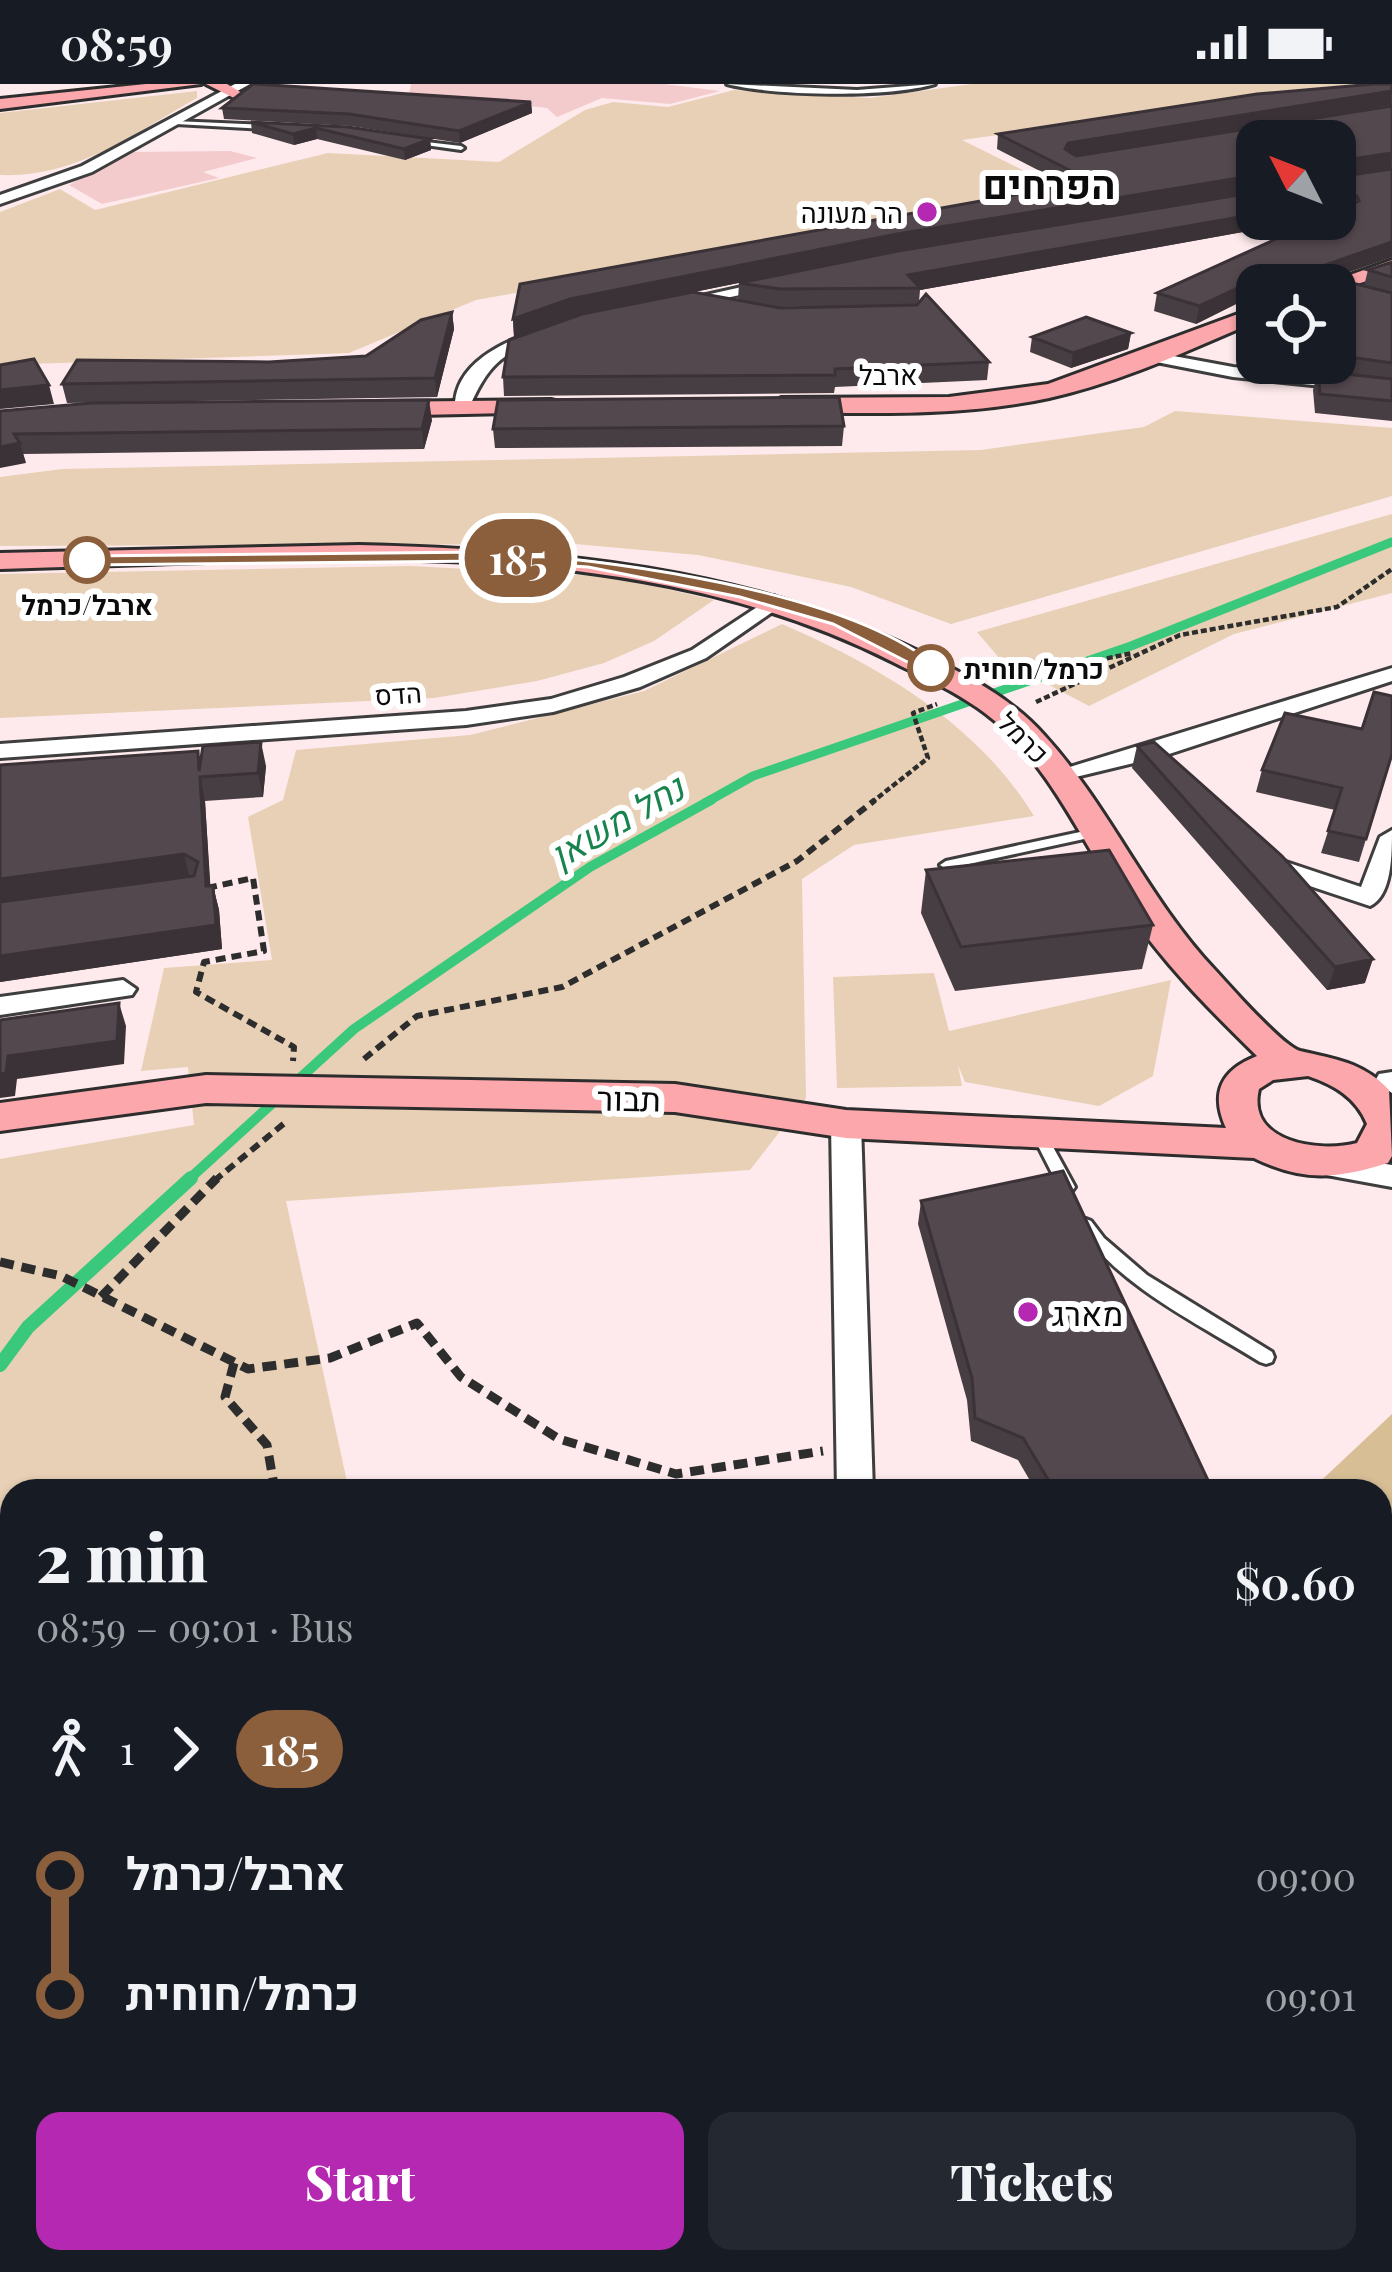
<!DOCTYPE html>
<html lang="en">
<head>
<meta charset="utf-8">
<style>
	body { margin:0; font-family:"Playfair Display",Heebo,serif; background:#242831; color:#f1f3f6; height:100vh; display:flex; flex-direction:column; font-size:45px; white-space:nowrap }
	* { box-sizing:border-box; margin:0 }
	p { font-size:39px; color:#9ea1a6 }
	.icon { flex:none; width:66px; height:66px; fill:none; stroke:currentColor; stroke-width:2; stroke-linecap:round; stroke-linejoin:round }
	.map { position:relative; flex:1; overflow:hidden }
	.drawer { position:absolute; left:0px; top:1395px; width:1392px; height:795px; display:flex; flex-direction:column; background:#171b24; border-radius:36px 36px 0 0; box-shadow:0 3px 9px #0004 }
	.drawer>* { flex:none }
	.badge { padding:0 24px; border-radius:39px; font-size:42px; line-height:78px }
	.needle { width:78px; rotate:312deg }
	.buttons { position:absolute; left:1236px; top:36px; display:grid; gap:24px }
	.buttons a { display:grid; place-items:center; width:120px; height:120px; border-radius:24px; background:#171b24; box-shadow:0 3px 9px #0004; font-size:60px }
	.map>.badge { position:absolute; translate:-50% -50%; box-shadow:0 0 0 6px #fff }
	.legs { display:flex; align-items:center; gap:18px; height:132px; padding:0 36px; font-size:39px }
	.legs p { margin-inline-start:auto }
	.overview { display:flex; align-items:center; justify-content:space-between; height:204px; padding:0 36px }
	h1 { font-size:66px; font-weight:800; line-height:90px }
	.action { display:flex; gap:24px; margin-top:auto; padding:24px 36px }
	.action a { flex:1; height:138px; border-radius:24px; background:#b529b2; color:#fff; font-size:48px; font-weight:800; line-height:138px; text-align:center }
	.action a+a { background:#242831; color:#f1f3f6 }
	ul { padding:0 36px; list-style:none }
	li { display:flex; align-items:center; gap:42px; height:120px; font-size:45px }
	li i { display:grid; place-items:center; width:18px; height:100%; margin:0 15px; background:currentColor }
	li i::after { content:''; width:30px; height:30px; margin:-15px; border:9px solid; border-radius:50%; background:#171b24 }
	li p { margin-inline-start:auto }
	li:first-child i { background:linear-gradient(#0000 50%,currentColor 0) }
	li:last-child i { background:linear-gradient(currentColor 50%,#0000 0) }
	.status { display:flex; justify-content:space-between; align-items:center; height:84px; padding:0 60px; background:#171b24; direction:ltr }
	.status svg { height:33px; fill:currentColor }
	.map>svg:first-child { display:block }
</style>
</head>
<body>
<div class="status"><b>08:59</b><svg viewBox="0 0 49 12"><path d="M0 12V9h3v3zM5 12V6h3v6zM10 12V3h3v9zM15 12V0h3v12zM26 1h20v11H26zM47 4h2v5h-2z"/></svg></div>
<div class="map">
<svg width="1392" height="2188" viewBox="0 0 1392 2188">
	<rect width="100%" height="100%" fill="#feeaec"/>
	<!-- farmland -->
	<path fill="#f3cbcc" d="M 411,0 L 664,0 L 720,7 L 670,20 L 602,14 L 557,33 L 547,24 L 521,21 L 408,15 Z
		M 230,67 L 257,74 L 203,88 L 219,94 L 102,120 L 69,101 L 128,68 Z"/>
	<!-- green -->
	<path fill="#e7d0b5" d="M 972,0 L 1370,0 L 962,56 L 1073,111 L 476,216 L 349,269 L 0,281 L 0,128 L 60,105 L 95,126 L 328,69 L 499,78 L 585,26 L 613,18 L 668,23 L 734,6 L 870,14 Z
		M 197,7 L 197,14 C 133,50 76,94 0,91 L 0,29 Z
		M 1175,327 L 1392,344 L 1392,412 L 951,540 L 851,503 L 766,485 L 698,471 L 575,460 L 0,462 L 0,393 L 62,385 L 981,366 L 1144,343 Z
		M 1392,430 L 1392,509 L 1234,550 L 1089,622 L 1000,575 L 977,548 Z
		M 411,482 L 615,493 L 714,516 L 654,557 L 604,579 L 537,597 L 434,614 L 0,634 L 0,490 Z
		M 782,540 C 879,582 977,639 1034,732 L 854,761 L 802,795 L 806,1014 L 750,1086 L 286,1117 L 349,1407 L 12,1407 L 12,2178 L 762,2178 L 762,2188 L 0,2188 L 0,1075 L 194,1041 L 188,983 L 141,987 L 164,884 L 272,876 L 248,733 L 283,716 L 296,666 L 470,651 L 644,607 Z
		M 934,889 L 949,947 L 1171,896 L 1153,992 L 1099,1022 L 965,998 L 958,981 L 962,1002 L 837,1004 L 833,893 Z
		M 1392,1786 L 1392,2006 L 1380,1998 L 1380,1827 Z"/>
	<!-- forest -->
	<path fill="#d7be95" d="M 1392,1330 L 1392,1656 L 1380,1689 L 1380,1407 L 1310,1407 Z
		M 1380,2033 L 1392,2043 L 1392,2188 L 980,2188 L 980,2178 L 1380,2178 Z"/>
	<g fill="none" stroke-linecap="round" stroke-linejoin="round">
		<!-- stream-far2 -->
		<path stroke="#3ac87c" stroke-width="9" d="M 705,719 L 753,692 L 1131,562 L 1392,458"/>
		<!-- stream-far1 -->
		<path stroke="#3ac87c" stroke-width="10" d="M 187,1097 L 354,945 L 590,783 L 711,716"/>
		<!-- stream -->
		<path stroke="#3ac87c" stroke-width="14" d="M 0,1281 L 28,1243 L 191,1094"/>
		<!-- lane casing -->
		<g stroke="#3e3e3e" stroke-width="6">
			<path id="lane" d="M 727,0 L 857,6 L 935,0 C 888,14 775,12 727,0 Z
				M 174,37 L 267,41 L 270,43 L 267,45 L 176,40 Z
				M 409,56 L 461,62 L 464,64 L 461,66 L 411,59 Z
				M 1094,745 L 1100,749 L 1098,752 L 946,785 L 940,781 L 946,777 Z
				M 1039,1045 L 1046,1050 L 1075,1103 L 1072,1107 L 1067,1108 L 1059,1103 L 1032,1050 Z
				M 1086,1135 L 1091,1137 L 1104,1154 L 1147,1191 L 1272,1268 L 1274,1273 L 1272,1278 L 1266,1280 L 1260,1278 C 1199,1240 1118,1202 1078,1141 L 1081,1137 Z"/>
		</g>
		<!-- street casing -->
		<g stroke="#3e3e3e" stroke-width="6">
			<path id="street" d="M 235,0 L 250,0 L 92,88 L 0,120 L 0,111 L 82,82 Z
				M 778,195 L 783,202 L 678,224 L 670,219 Z
				M 544,245 L 550,247 L 550,253 C 499,269 488,281 467,328 L 455,328 C 451,280 505,256 544,245 Z
				M 1152,268 L 1233,283 L 1392,299 L 1392,309 L 1233,293 L 1146,276 L 1146,270 Z
				M 774,512 L 784,518 L 781,522 L 706,574 L 640,603 L 553,628 L 466,641 L 0,674 L 0,660 L 466,627 L 551,615 L 624,593 L 692,566 Z
				M 1392,584 L 1392,597 L 1163,672 L 1059,697 L 1047,690 Z
				M 1392,746 C 1392,770 1392,812 1370,822 L 1268,788 L 1253,771 L 1265,764 L 1286,778 L 1361,803 L 1380,753 Z
				M 123,896 L 136,905 L 132,911 L 0,931 L 0,913 Z
				M 1392,988 L 1392,1009 L 1375,997 L 1379,990 Z
				M 846,1030 L 861,1040 L 873,1407 L 837,1407 L 831,1040 Z
				M 1332,1071 L 1392,1081 L 1392,1103 L 1321,1090 L 1317,1082 Z
				M 871,2178 L 919,2178 L 920,2188 L 872,2188 Z"/>
		</g>
		<!-- secondary casing -->
		<g stroke="#2d2d2d" stroke-width="6">
			<path id="secondary" d="M 146,0 L 201,0 L 0,25 L 0,15 Z
				M 206,0 L 227,0 L 242,9 L 234,14 Z
				M 1392,176 L 1392,189 L 1335,207 L 1335,201 L 1322,201 Z
				M 1257,223 L 1257,237 C 1189,266 1121,298 1049,314 C 961,333 870,329 781,328 L 769,321 L 781,314 L 949,313 L 1048,300 Z
				M 551,316 L 559,318 L 559,328 L 373,332 L 361,325 L 373,318 Z
				M 359,461 C 556,466 745,482 924,570 C 968,592 1011,614 1044,651 C 1110,723 1147,814 1215,886 C 1230,902 1282,962 1300,967 C 1334,975 1363,978 1389,1006 L 1392,1072 L 1388,1079 C 1336,1095 1304,1098 1254,1074 L 846,1054 L 675,1028 L 206,1019 L 0,1047 L 0,1019 L 206,991 L 675,1000 L 846,1026 L 1226,1044 C 1210,1009 1221,986 1257,972 C 1209,925 1162,878 1125,822 C 1083,760 1053,687 995,637 C 966,612 927,595 893,578 C 620,440 296,478 0,485 L 0,469 ZM 1308,992 C 1334,1001 1356,1013 1367,1040 L 1357,1059 C 1320,1069 1246,1059 1259,1005 L 1273,996 Z"/>
		</g>
		<!-- path-far3 -->
		<path stroke="#2d2d2d" stroke-width="4.5" stroke-dasharray="6 3" stroke-linecap="butt" d="M 1001,596 L 1133,569
			M 1036,618 L 1180,551 L 1337,523 L 1392,485
			M 871,719 L 928,674 L 913,629 L 937,620"/>
		<!-- path-far2 -->
		<path stroke="#2d2d2d" stroke-width="6" stroke-dasharray="10 6" stroke-linecap="butt" d="M 207,804 L 253,794 L 264,867 L 204,878 L 196,908 L 294,963 L 293,977
			M 364,975 L 417,932 L 562,903 L 797,777 L 875,716
			M 214,1097 L 287,1037"/>
		<!-- path-far1 -->
		<path stroke="#2d2d2d" stroke-width="9" stroke-dasharray="14 8" stroke-linecap="butt" d="M 0,1178 L 61,1192 L 248,1285 L 330,1274 L 417,1239 L 461,1293 L 559,1355 L 676,1390 L 823,1367
			M 101,1213 L 217,1094
			M 234,1279 L 225,1313 L 267,1361 L 275,1407"/>
		<!-- path -->
		<path stroke="#2d2d2d" stroke-width="10" stroke-dasharray="16 9" stroke-linecap="butt" d="M 559,2188 L 561,2178"/>
		<!-- lane -->
		<use href="#lane" fill="#fff" fill-rule="evenodd"/>
		<!-- street -->
		<use href="#street" fill="#fff" fill-rule="evenodd"/>
		<!-- secondary -->
		<use href="#secondary" fill="#fca7ab" fill-rule="evenodd"/>
	</g>
	<!-- wall -->
	<path fill="#473e43" fill-rule="evenodd" d="M 1392,0 L 1392,84 L 1336,93 L 1392,85 L 1392,173 L 1334,193 L 1364,202 L 1368,186 L 1392,178 L 1392,337 L 1315,329 L 1313,306 L 1318,287 L 1328,288 L 1268,279 L 1335,279 L 1335,201 L 1257,201 L 1257,220 L 1242,224 L 1242,217 L 1196,240 L 1154,227 L 1157,209 L 1335,135 L 1257,57 L 1257,107 L 895,167 L 571,233 L 514,253 L 513,235 L 1067,101 L 997,65 L 998,50 ZM 1391,21 L 1392,22 L 1176,56 Z
		M 531,18 L 532,29 L 460,59 L 351,42 L 224,35 L 222,24 Z
		M 251,38 L 430,55 L 431,66 L 405,76 L 317,55 L 294,61 L 252,49 Z
		M 1257,135 L 1315,135 L 920,206 L 919,218 L 989,278 L 987,296 L 835,303 L 834,309 L 504,312 L 503,293 L 738,216 L 739,199 ZM 742,217 L 779,223 L 860,222 L 780,224 Z
		M 1257,225 L 1257,277 L 1242,275 L 1242,248 L 1246,230 Z
		M 452,228 L 454,245 L 437,313 L 67,319 L 62,300 L 269,278 L 366,272 Z
		M 1131,249 L 1128,265 L 1071,284 L 1030,268 L 1032,253 Z
		M 0,327 L 432,336 L 424,365 L 23,370 L 26,379 Z
		M 844,342 L 842,362 L 495,364 L 493,345 Z
		M 1137,662 L 1365,899 L 1327,906 L 1132,684 Z
		M 1392,670 L 1359,778 L 1321,769 L 1335,726 L 1256,708 L 1262,686 Z
		M 201,678 L 266,682 L 263,713 L 205,717 L 210,802 L 213,802 L 219,826 L 222,865 L 0,898 Z
		M 926,786 L 1153,841 L 1142,885 L 955,907 L 921,829 Z
		M 921,1117 L 1213,1407 L 1036,1407 L 1018,1376 L 971,1357 L 967,1316 L 918,1140 Z"/>
	<!-- shaded-wall -->
	<path fill="#3a3237" d="M 1392,7 L 1391,21 L 1066,75 L 1065,65 L 1068,59 Z
		M 531,18 L 532,29 L 460,59 L 459,47 Z
		M 316,44 L 317,55 L 294,61 L 293,50 Z
		M 430,55 L 431,66 L 405,76 L 404,65 Z
		M 1392,69 L 1391,84 L 1335,92 L 1338,77 Z
		M 1257,91 L 1256,107 L 895,167 L 571,233 L 514,253 L 513,235 L 570,215 L 897,150 Z
		M 1357,112 L 1353,128 L 1335,131 L 1335,116 Z
		M 1257,130 L 1257,135 L 1315,135 L 920,206 L 908,191 Z
		M 1392,158 L 1392,173 L 1318,199 L 1322,182 Z
		M 1246,200 L 1242,217 L 1196,240 L 1199,222 Z
		M 1257,204 L 1257,220 L 1242,224 L 1246,207 Z
		M 452,228 L 454,245 L 437,313 L 435,294 Z
		M 1131,249 L 1128,265 L 1071,284 L 1073,269 Z
		M 49,301 L 54,320 L 0,325 L 0,306 Z
		M 429,316 L 432,336 L 424,365 L 422,345 Z
		M 20,359 L 26,379 L 0,384 L 0,363 Z
		M 261,658 L 266,682 L 263,713 L 258,689 Z
		M 200,693 L 205,717 L 212,827 L 206,802 Z
		M 184,770 L 190,795 L 0,820 L 0,795 Z
		M 213,802 L 219,826 L 222,865 L 0,898 L 0,872 Z
		M 1373,875 L 1365,899 L 1327,906 L 1335,883 Z
		M 119,919 L 126,942 L 124,980 L 17,995 L 15,1012 L 0,1014 L 0,990 L 8,972 Z"/>
	<!-- building -->
	<path fill="#53484e" stroke="#3a3237" stroke-width="3" d="M 253,0 L 256,0 L 531,18 L 459,47 L 349,30 L 222,24 Z
		M 1374,0 L 1392,0 L 1392,7 L 1068,59 L 1065,65 L 1076,72 L 1392,22 L 1392,69 L 1338,77 L 1336,93 L 1392,85 L 1392,158 L 1322,182 L 1336,195 L 1392,209 L 1392,279 L 1335,271 L 1335,201 L 1257,201 L 1257,204 L 1246,207 L 1246,200 L 1199,222 L 1157,209 L 1320,135 L 1335,135 L 1335,128 L 1359,117 L 1357,112 L 1335,116 L 1335,57 L 1257,57 L 1257,91 L 897,150 L 570,215 L 513,235 L 520,200 L 1091,97 L 998,50 L 1257,10 Z
		M 251,38 L 348,43 L 430,55 L 404,65 L 316,44 L 293,50 Z
		M 1257,108 L 1257,130 L 908,191 L 920,204 L 780,205 L 739,199 L 898,167 Z
		M 1392,178 L 1392,193 L 1368,186 Z
		M 693,208 L 780,224 L 917,221 L 926,210 L 989,278 L 835,285 L 835,291 L 503,293 L 509,256 L 582,230 Z
		M 1257,225 L 1257,259 L 1246,257 L 1246,230 Z
		M 452,228 L 435,294 L 62,300 L 77,276 L 269,278 L 366,272 L 421,236 Z
		M 1086,233 L 1131,249 L 1073,269 L 1032,253 Z
		M 34,275 L 49,301 L 0,306 L 0,281 Z
		M 1318,287 L 1392,295 L 1392,317 L 1320,310 Z
		M 839,313 L 844,342 L 493,345 L 498,316 Z
		M 429,316 L 422,345 L 14,350 L 20,359 L 0,363 L 0,327 L 92,319 Z
		M 1374,608 L 1392,612 L 1392,670 L 1366,755 L 1328,747 L 1342,704 L 1262,686 L 1285,629 L 1362,645 Z
		M 261,658 L 258,689 L 200,693 L 206,802 L 213,802 L 216,841 L 0,872 L 0,818 L 194,792 L 198,778 L 184,770 L 0,795 L 0,681 L 198,667 L 199,687 L 203,662 Z
		M 1154,658 L 1282,772 L 1373,875 L 1335,883 L 1137,662 Z
		M 1109,766 L 1153,841 L 961,863 L 926,786 Z
		M 119,919 L 117,957 L 8,972 L 6,989 L 0,990 L 0,936 Z
		M 1063,1087 L 1213,1407 L 1055,1407 L 1023,1354 L 975,1334 L 972,1294 L 921,1117 Z"/>
	<!-- line-1 -->
	<path fill="#8b5e3c" stroke="#fff" stroke-width="3" d="M 486,468 C 607,475 845,505 939,584 L 925,587 L 833,540 L 740,513 L 588,483 L 486,477 L 87,481 L 79,476 L 87,472 Z"/>
	<!-- markers -->
	<g fill="#b529b2" stroke="#fff" stroke-width="4.5">
		<circle cx="927" cy="128" r="12"/>
		<circle cx="1028" cy="1228" r="12"/>
	</g>
	<g fill="#fff" stroke="#8b5e3c" stroke-width="6">
		<circle cx="87" cy="476" r="21"/>
		<circle cx="931" cy="584" r="21"/>
	</g>
	<g text-anchor="middle" dominant-baseline="central" stroke-width="12" stroke-linejoin="round" paint-order="stroke">
		<!-- far-poi labels -->
		<g font-size="27" fill="#0b0b0b" stroke="#fff" text-anchor="end">
			<text x="903" y="128">הר מעונה</text>
		</g>
		<!-- far-street labels -->
		<g font-size="27" fill="#0b0b0b" stroke="#fff">
			<text x="888" y="290">ארבל</text>
			<text transform="translate(398 609) rotate(-4)">הדס</text>
			<text transform="translate(1024 653) rotate(45)">כרמל</text>
		</g>
		<!-- far-stop labels -->
		<g font-size="27" font-weight="bold" fill="#0b0b0b" stroke="#fff">
			<text x="87" y="520">ארבל/כרמל</text>
			<text x="964" y="584" text-anchor="start">כרמל/חוחית</text>
		</g>
		<!-- street labels -->
		<g font-size="33" fill="#0b0b0b" stroke="#fff">
			<text transform="translate(629 1013) rotate(1)">תבור</text>
		</g>
		<!-- poi labels -->
		<g font-size="33" fill="#0b0b0b" stroke="#fff" text-anchor="start">
			<text x="1052" y="1228">מארג</text>
		</g>
		<!-- water labels -->
		<g font-size="36" font-style="italic" fill="#19834e" stroke="#fff">
			<text transform="translate(616 736) rotate(-30)">נחל משאן</text>
		</g>
		<!-- far-district labels -->
		<g font-size="39" font-weight="bold" fill="#0b0b0b" stroke="#fff">
			<text x="1049" y="99">הפרחים</text>
		</g>
	</g>
</svg>
<div class="buttons">
<a><svg class="needle" viewBox="-14 -14 28 28"><path d="M0-13l5 13h-10z" fill="#e53935"/><path d="M0 13l5-13h-10z" fill="#9ea1a6"/></svg></a>
<a><svg class="icon" aria-label="locate" viewBox="0 0 24 24"><circle cx="12" cy="12" r="6"/><path d="M12 2v4M12 18v4M2 12h4M18 12h4"/></svg></a>
</div>
<b class="badge" style="left:518px;top:474px;background:#8b5e3c;color:#fff">185</b>
<section class="drawer">
<div class="overview"><div><h1>2 min</h1><p>08:59 – 09:01 · Bus</p></div><b>$0.60</b></div>
<div class="legs"><svg class="icon" aria-label="walk" viewBox="0 0 24 24"><circle cx="13" cy="4" r="2"/><path d="M13 8l-2 6 4 7M11 14l-3 7M7 12l3-4h3l4 4"/></svg>1<svg class="icon" aria-label="forward" viewBox="0 0 24 24"><path d="M9 5l7 7-7 7"/></svg><b class="badge" style="background:#8b5e3c;color:#fff">185</b></div>
<ul>
<li><i style="color:#8b5e3c"></i><b>ארבל/כרמל</b><p>09:00</p></li>
<li><i style="color:#8b5e3c"></i><b>כרמל/חוחית</b><p>09:01</p></li>
</ul>
<div class="action"><a>Start</a><a>Tickets</a></div>
</section>
</div>
</body>
</html>
